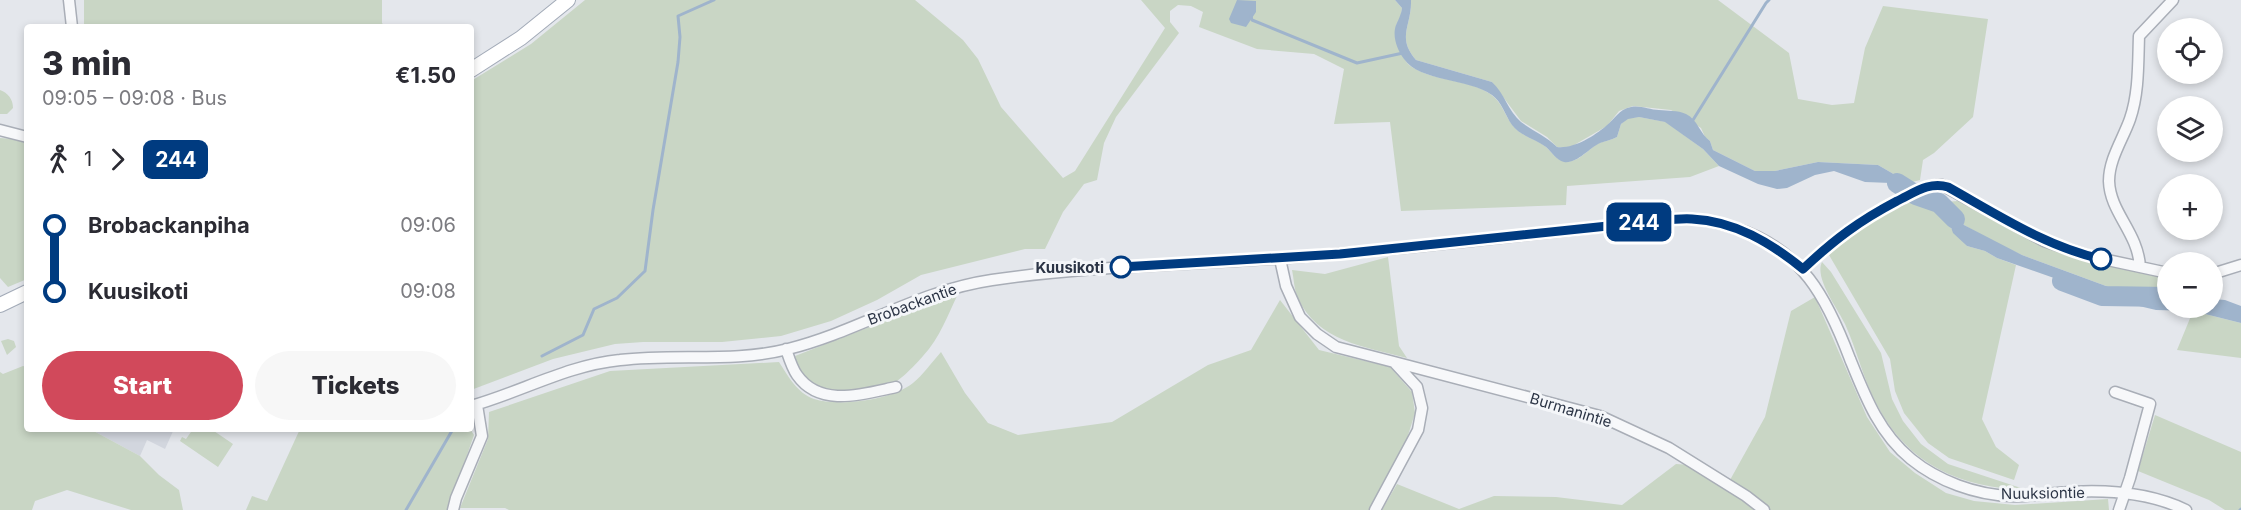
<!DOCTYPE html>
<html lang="en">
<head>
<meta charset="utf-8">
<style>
	body { margin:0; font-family:Inter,sans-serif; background:#f7f7f7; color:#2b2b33; height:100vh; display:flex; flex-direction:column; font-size:22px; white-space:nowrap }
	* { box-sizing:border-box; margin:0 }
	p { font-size:20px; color:#7c7c81 }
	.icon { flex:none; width:33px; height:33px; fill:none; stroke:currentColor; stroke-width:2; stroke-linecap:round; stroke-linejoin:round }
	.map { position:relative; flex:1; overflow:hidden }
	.side { position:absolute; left:24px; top:24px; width:450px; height:408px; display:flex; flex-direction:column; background:#fff; border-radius:6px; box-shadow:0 3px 9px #0003 }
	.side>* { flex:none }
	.badge { padding:0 12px; border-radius:9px; font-size:21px; line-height:39px }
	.controls { position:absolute; left:2157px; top:18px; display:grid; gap:12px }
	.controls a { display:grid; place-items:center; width:66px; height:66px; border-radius:50%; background:#fff; box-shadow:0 3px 9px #0003; font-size:30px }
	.map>.badge { position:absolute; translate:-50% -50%; box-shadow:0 0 0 3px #fff }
	.legs { display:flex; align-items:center; gap:9px; height:66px; padding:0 18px; font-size:20px }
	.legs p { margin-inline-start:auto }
	.overview { display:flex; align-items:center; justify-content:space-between; height:102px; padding:0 18px }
	h1 { font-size:33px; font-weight:800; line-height:45px }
	.primary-button { display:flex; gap:12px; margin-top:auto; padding:12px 18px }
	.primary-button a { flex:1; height:69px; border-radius:36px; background:#d1495b; color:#fff; font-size:24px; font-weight:800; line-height:69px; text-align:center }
	.primary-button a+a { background:#f7f7f7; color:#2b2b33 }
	ul { padding:0 18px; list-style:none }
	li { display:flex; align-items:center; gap:21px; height:66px; font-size:22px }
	li i { display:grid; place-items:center; width:9px; height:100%; margin:0 8px; background:currentColor }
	li i::after { content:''; width:15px; height:15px; margin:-8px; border:4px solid; border-radius:50%; background:#fff }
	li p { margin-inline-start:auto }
	li:first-child i { background:linear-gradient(#0000 50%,currentColor 0) }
	li:last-child i { background:linear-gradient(currentColor 50%,#0000 0) }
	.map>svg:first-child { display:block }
</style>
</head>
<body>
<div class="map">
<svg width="2241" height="510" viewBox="0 0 2241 510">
	<rect width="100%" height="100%" fill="#e4e7ec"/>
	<!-- built -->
	<path fill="#d2d6de" d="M 90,429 L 174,429 L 165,449 L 147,440 L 140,456 Z"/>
	<!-- green -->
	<path fill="#c9d6c5" d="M 84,0 L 382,0 L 382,23 L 385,27 L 84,27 Z
		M 585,0 L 915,0 L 963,40 L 978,59 L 1001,107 L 1063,178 L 1075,171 L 1165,28 L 1141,0 L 1395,0 L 1402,8 L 1401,16 L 1396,25 C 1399,38 1400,60 1412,67 C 1434,82 1474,79 1494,97 C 1503,105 1506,118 1514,127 C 1523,137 1536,139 1546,147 C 1552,152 1555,159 1563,161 C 1577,165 1588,149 1599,143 C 1605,141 1611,140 1617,137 L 1621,124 L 1628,118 L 1639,117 L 1666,122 L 1703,149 L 1719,166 L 1690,177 L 1567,186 L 1566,205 L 1401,211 L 1390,122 L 1334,124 L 1344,69 L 1314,54 L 1257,49 L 1199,27 L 1203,12 L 1191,6 L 1178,5 L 1170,11 L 1170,22 L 1179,33 L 1116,117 L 1104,143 L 1097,180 L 1084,184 L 1063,212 L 1045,249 L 1025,249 L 921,275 L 877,300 L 831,321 L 781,336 L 722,342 L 643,342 L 615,344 L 553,359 L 471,390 L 471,81 L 531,44 Z
		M 1411,0 L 1718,0 L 1789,53 L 1798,99 L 1832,105 L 1854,103 L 1865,48 L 1883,6 L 1988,19 L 1973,117 L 1934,153 L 1923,160 L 1920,180 L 1909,183 L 1878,165 L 1818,162 L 1775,171 L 1755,171 L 1713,150 L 1710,141 L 1705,137 L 1701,128 L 1671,110 L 1633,106 L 1619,111 L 1607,126 L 1569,148 L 1557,147 L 1547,137 L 1521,121 L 1492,82 L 1416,60 C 1396,37 1412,26 1411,0 Z
		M 0,90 C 8,93 13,99 13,108 L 7,114 L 0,114 Z
		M 0,138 L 14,139 L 27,144 L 27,279 L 8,287 L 0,278 Z
		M 1912,199 L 1918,204 L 1943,213 L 1948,218 L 1950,227 L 1967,246 L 1985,251 L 1997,258 L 2016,265 L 1982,419 L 1996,447 L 2019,465 L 2014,480 L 1949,458 L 1928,443 L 1904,413 L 1895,391 L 1890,359 L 1829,255 L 1848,236 Z
		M 1958,201 L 2041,245 L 2082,260 L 2167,278 L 2167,290 L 2161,287 L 2142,293 L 2125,293 L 2022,255 L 1994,242 L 1964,225 L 1955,211 L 1945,202 Z
		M 1388,257 L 1399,346 L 1407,358 C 1365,347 1317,341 1298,298 C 1294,290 1294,279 1292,270 L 1325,274 Z
		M 1822,262 L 1831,272 L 1881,353 L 1892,399 L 1903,421 L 1921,444 L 1948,464 L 2027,490 C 1961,488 1908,465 1877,405 C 1863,379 1857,350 1845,324 C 1838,309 1814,278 1822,262 Z
		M 959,292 C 948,314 940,338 923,356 C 917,363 900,381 892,384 C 885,386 876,386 869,388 C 837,393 804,395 795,356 Z
		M 1815,297 L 1867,417 L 1890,452 L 1915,473 L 1946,493 L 1974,501 L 2015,505 L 2108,499 L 2109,510 L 1382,510 L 1397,484 L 1459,509 L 1494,496 L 1556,497 L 1622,505 L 1676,464 L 1706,466 L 1730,480 L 1765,417 L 1791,311 Z
		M 1280,300 L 1319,350 L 1390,367 L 1412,392 L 1415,413 L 1405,445 L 1369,510 L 509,510 L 505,508 L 460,508 L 488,439 L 489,412 L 610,371 L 779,362 C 788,376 797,393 814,399 C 839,407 892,400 913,383 C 923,375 932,362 941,352 L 965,393 L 988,423 L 1018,435 L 1112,422 L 1208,365 L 1251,350 Z
		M 2193,311 L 2241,323 L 2241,358 L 2177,350 Z
		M 8,339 L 14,341 L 16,347 L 7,355 L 1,341 Z
		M 23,366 L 27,367 L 27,429 L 90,429 L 140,456 L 159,475 L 179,490 L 183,510 L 131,510 L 67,490 L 35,501 L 32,510 L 0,510 L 0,372 L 3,374 Z
		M 2155,415 L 2241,452 L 2241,510 L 2225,510 L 2209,500 L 2138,471 Z
		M 193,429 L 211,429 L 233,444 L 218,467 L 180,441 L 182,437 L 186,439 Z
		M 300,429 L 470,429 L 474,435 L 448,510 L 246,510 L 252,496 L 267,501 Z"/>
	<!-- water -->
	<path fill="#9fb4cc" d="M 1237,0 L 1256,1 L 1256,12 L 1246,27 L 1231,23 L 1229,19 Z
		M 1395,0 L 1411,0 C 1412,26 1396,37 1416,60 L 1492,82 C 1505,94 1508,111 1521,122 C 1533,131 1546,136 1557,147 C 1573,149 1593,137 1606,126 C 1616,118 1618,110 1631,107 C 1640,105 1650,110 1659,110 C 1668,111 1677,110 1686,114 C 1698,120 1700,134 1710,141 L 1713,150 L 1755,171 L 1775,171 L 1818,162 L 1878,165 L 1909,183 L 1925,202 L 1945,202 L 1955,211 L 1964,225 L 2022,255 L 2125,293 C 2130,293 2138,294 2142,293 C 2154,289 2153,284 2167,290 L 2168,308 L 2212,308 L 2213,299 L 2225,300 L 2241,306 L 2241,323 L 2193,311 L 2156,310 L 2122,302 L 1997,258 L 1985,251 L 1967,246 L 1953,233 L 1948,218 L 1943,213 L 1918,204 L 1900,188 L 1891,183 L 1865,182 L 1834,171 L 1815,175 L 1787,188 L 1777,189 L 1758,184 L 1719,166 L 1703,149 L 1665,122 L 1639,117 L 1628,119 L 1621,124 L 1617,137 C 1611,140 1605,141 1600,143 C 1589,148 1577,164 1564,162 C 1556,160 1552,152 1546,147 C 1536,139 1520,136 1512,125 C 1505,115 1502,102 1492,95 C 1468,78 1420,82 1404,59 C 1397,50 1392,36 1396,25 C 1399,18 1401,15 1402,8 Z"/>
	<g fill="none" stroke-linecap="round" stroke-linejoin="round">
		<!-- stream -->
		<path stroke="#9fb4cc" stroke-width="3" d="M 1251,16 L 1252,20 L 1357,63 L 1403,53
			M 1691,121 L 1693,120 L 1766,3 L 1769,0
			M 542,356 L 583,335 L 594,309 L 617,298 L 645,271 L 653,210 L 678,62 L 680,37 L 678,16 L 714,0
			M 406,510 L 453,429
			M 2240,510 L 2241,509"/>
		<!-- river -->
		<path stroke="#9fb4cc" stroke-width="20" d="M 1897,183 L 1916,195 L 1939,203 L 1955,219
			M 2062,281 L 2102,296 L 2168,297"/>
		<!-- minor casing -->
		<g stroke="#a9aeb7" stroke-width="13">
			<path id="minor" d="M 69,0 L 72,27
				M 0,130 L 27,137
				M 1280,259 L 1286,286 L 1300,317 L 1317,334 L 1336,347 L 1394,362 L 1417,387 L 1422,408 L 1418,430 L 1375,510
				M 2140,267 C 2138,232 2110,213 2109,181 C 2109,159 2123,139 2130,119 C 2139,93 2138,64 2139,36 L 2173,0
				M 1803,269 C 1836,238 1858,221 1898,201 C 1913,193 1924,185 1942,185 L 2044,241 L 2089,256 L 2168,273
				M 2212,274 L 2241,265
				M 786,349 C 789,358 792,368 797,375 C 820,408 863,394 896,387
				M 1394,362 L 1600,416 L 1669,448 L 1746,496 L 1764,510
				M 2115,392 L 2150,404 L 2130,478 L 2119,510
				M 471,406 C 521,392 568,365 620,360 C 676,353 733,363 788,349 C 860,331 917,291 992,280 C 1094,265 1196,265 1298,257 C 1414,249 1530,234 1646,222 C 1661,221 1676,218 1691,219 C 1706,219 1721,224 1735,228 C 1802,249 1827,298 1850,359 C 1865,396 1879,433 1911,459 C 1938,481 1976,495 2011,496 C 2027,497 2042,494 2057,493 C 2100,489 2146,491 2186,510
				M 453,510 L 456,498 L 482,436 L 477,405"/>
		</g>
		<!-- major casing -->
		<g stroke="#a3abb8" stroke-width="16">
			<path id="major" d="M 471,70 L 521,38 L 568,0
				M 0,305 L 27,292"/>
		</g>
		<!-- minor -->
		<use href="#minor" stroke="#f7f8fa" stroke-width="10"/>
		<!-- major -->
		<use href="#major" stroke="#fff" stroke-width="14"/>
	</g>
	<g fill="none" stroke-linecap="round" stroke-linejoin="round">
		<!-- line-1 casing -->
		<g stroke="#fff" stroke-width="14">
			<path id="line-1" d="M 1121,267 L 1340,254 L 1646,222 C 1661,221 1677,218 1692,219 C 1735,221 1771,243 1803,269 C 1835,239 1859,221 1897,201 C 1914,193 1929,181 1948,187 C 1998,215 2045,246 2101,259"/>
		</g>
		<!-- line-1 -->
		<use href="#line-1" stroke="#003b80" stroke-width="9"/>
	</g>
	<!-- markers -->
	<g fill="#fff" stroke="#003b80" stroke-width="3">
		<circle cx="2101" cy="259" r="10"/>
		<circle cx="1121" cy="267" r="10"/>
	</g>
	<g text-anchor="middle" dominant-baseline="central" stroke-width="6" stroke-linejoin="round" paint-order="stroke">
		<!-- stop labels -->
		<g font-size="15" font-weight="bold" fill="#2b3445" stroke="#f4f6f9" text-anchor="end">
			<text x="1104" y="267">Kuusikoti</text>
		</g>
		<!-- street labels -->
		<g font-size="15" fill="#2b3445" stroke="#f4f6f9">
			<text transform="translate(912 304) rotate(-20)">Brobackantie</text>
			<text transform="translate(1571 410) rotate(17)">Burmanintie</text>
			<text transform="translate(2043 493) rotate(-1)">Nuuksiontie</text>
		</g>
	</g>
</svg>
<div class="controls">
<a><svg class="icon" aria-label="locate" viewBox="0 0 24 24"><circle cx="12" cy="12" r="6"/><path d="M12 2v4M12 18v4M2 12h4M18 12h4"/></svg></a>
<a><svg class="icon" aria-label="layers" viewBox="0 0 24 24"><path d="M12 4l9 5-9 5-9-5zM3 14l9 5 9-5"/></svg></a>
<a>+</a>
<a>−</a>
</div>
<b class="badge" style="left:1639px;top:222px;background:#003b80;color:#fff">244</b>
<section class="side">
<div class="overview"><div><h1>3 min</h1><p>09:05 – 09:08 · Bus</p></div><b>€1.50</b></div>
<div class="legs"><svg class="icon" aria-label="walk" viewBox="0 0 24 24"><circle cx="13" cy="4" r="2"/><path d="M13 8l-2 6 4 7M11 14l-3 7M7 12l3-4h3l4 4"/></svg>1<svg class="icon" aria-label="forward" viewBox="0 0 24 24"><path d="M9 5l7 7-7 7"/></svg><b class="badge" style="background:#003b80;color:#fff">244</b></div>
<ul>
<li><i style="color:#003b80"></i><b>Brobackanpiha</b><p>09:06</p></li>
<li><i style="color:#003b80"></i><b>Kuusikoti</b><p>09:08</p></li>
</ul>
<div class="primary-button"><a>Start</a><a>Tickets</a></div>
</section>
</div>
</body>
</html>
